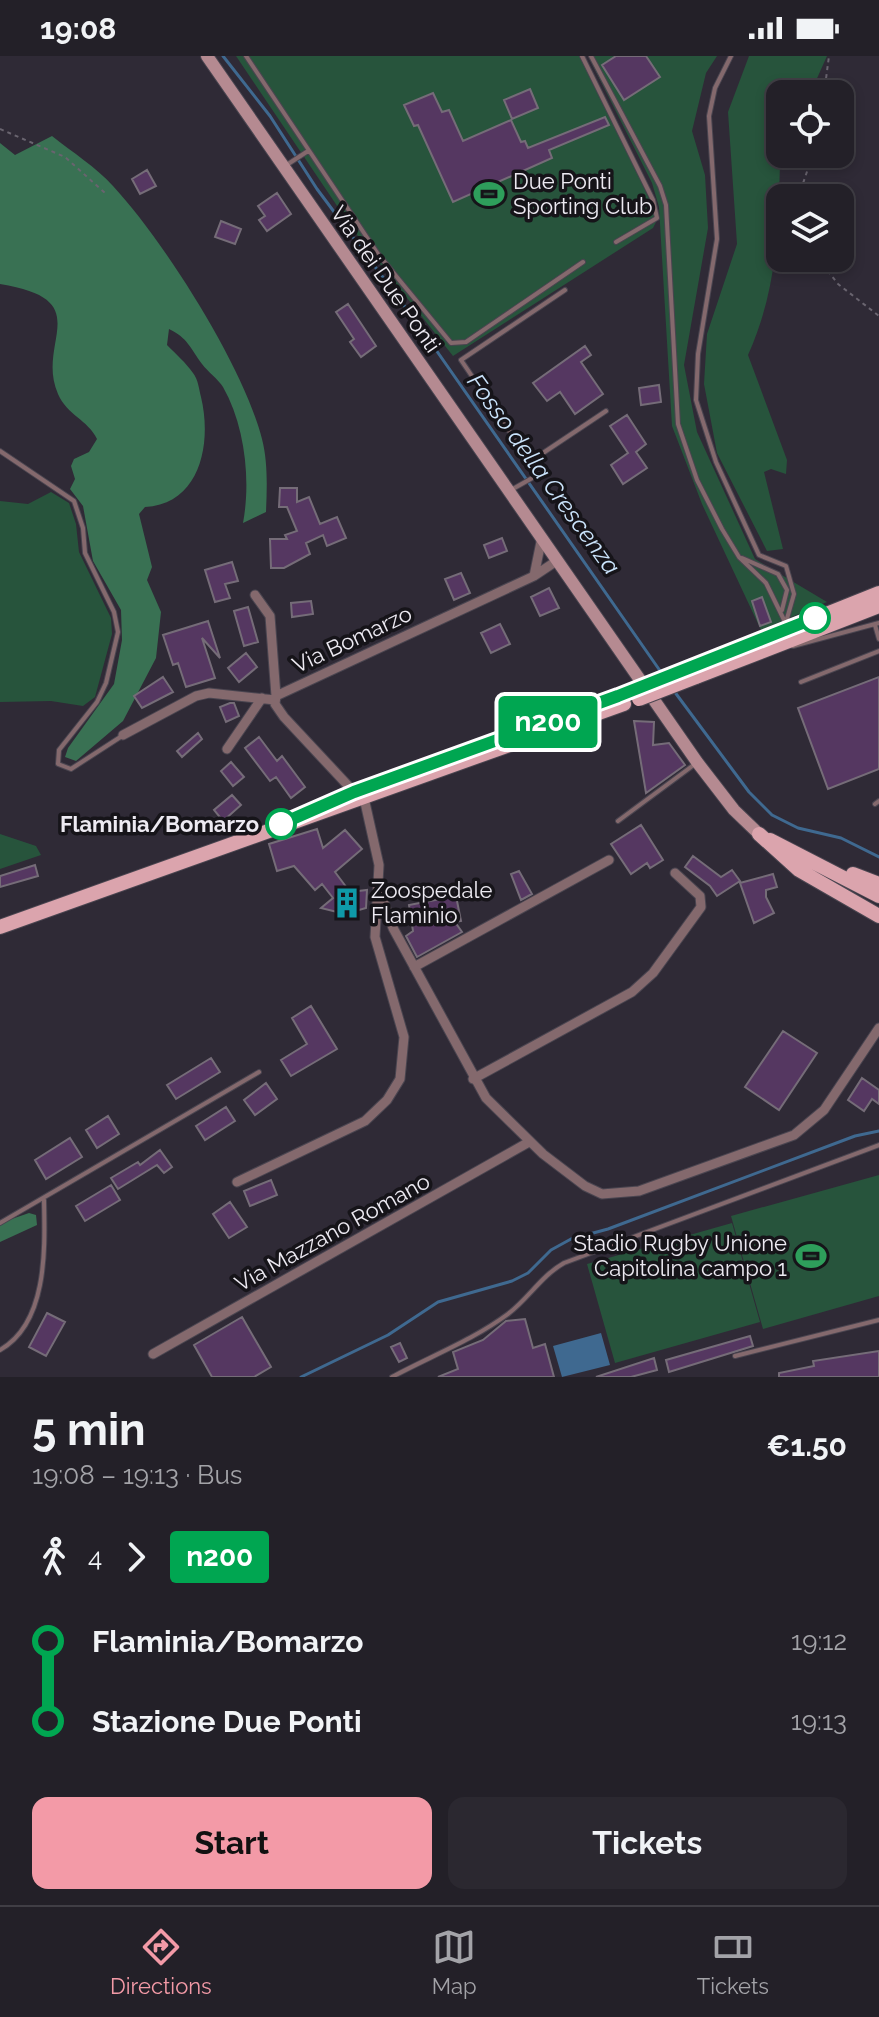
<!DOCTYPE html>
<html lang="en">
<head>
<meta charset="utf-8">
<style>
	body { margin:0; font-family:Raleway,sans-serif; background:#2b2830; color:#f1f3f6; height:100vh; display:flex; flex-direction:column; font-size:30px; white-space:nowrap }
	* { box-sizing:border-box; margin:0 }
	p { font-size:26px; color:#a3a3a8 }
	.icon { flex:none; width:44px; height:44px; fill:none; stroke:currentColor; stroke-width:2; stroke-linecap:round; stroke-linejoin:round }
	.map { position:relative; height:1321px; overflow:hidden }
	.panel { display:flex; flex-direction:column; background:#232028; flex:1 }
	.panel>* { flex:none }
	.badge { padding:0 16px; border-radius:6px; font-size:28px; line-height:52px }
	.fabs { position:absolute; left:766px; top:24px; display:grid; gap:16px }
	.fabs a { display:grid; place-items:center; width:88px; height:88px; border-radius:16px; background:#232028; box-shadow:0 4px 12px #0003,0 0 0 2px #403e45; font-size:40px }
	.map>.badge { position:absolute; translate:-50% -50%; box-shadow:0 0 0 4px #fff }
	.legs { display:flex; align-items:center; gap:12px; height:88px; padding:0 32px; font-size:26px }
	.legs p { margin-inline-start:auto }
	.head { display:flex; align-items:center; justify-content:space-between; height:136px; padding:0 32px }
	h1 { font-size:44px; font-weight:700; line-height:60px }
	.cta { display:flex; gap:16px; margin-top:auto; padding:16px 32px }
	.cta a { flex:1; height:92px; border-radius:16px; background:#f39aa7; color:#111; font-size:32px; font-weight:700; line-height:92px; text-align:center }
	.cta a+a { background:#2b2830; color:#f1f3f6 }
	ul { padding:0 32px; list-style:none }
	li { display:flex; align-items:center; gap:28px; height:80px; font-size:30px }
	li i { display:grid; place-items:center; width:12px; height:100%; margin:0 10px; background:currentColor }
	li i::after { content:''; width:20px; height:20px; margin:-10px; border:6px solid; border-radius:50%; background:#232028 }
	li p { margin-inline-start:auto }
	li:first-child i { background:linear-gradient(#0000 50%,currentColor 0) }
	li:last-child i { background:linear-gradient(currentColor 50%,#0000 0) }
	.status { display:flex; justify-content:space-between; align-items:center; height:56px; padding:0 40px; background:#232028; direction:ltr }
	.status svg { height:22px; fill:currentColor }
	.menu { display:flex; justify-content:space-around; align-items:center; height:112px; border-top:2px solid #403e45; background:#232028; font-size:22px; color:#a3a3a8 }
	.menu a { display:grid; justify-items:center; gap:4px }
	.menu .selected { color:#f39aa7 }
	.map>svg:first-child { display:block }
</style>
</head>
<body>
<div class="status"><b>19:08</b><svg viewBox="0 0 49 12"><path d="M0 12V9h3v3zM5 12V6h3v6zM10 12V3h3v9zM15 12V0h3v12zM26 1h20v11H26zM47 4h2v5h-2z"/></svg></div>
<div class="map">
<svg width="879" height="1321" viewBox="0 0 879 1321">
	<rect width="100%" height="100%" fill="#2f2a36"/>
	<!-- green -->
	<path fill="#27543c" d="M 236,0 L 583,0 L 658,162 L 653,172 L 453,300 L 354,175 Z
		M 588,0 L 717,0 L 706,17 L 692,75 L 705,119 L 708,172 L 684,309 L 697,376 L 755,503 L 827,546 L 761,574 L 702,448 L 672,370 L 659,151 L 652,127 Z
		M 749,0 L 827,0 L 810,38 L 780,38 L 780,98 L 784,98 L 780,108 C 778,177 777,234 748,299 L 787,404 L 786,418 L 771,413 L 764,416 L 783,493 L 767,495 L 717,397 L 704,328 L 707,278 L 737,188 L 728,56 Z
		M 51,436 L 69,447 L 76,468 L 79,496 L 111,562 L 112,578 L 95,641 L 83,650 L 51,645 L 0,646 L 0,445 L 28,448 Z
		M 0,778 L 36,790 L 41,799 L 0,813 Z
		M 879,1119 L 879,1240 L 763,1273 L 731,1160 Z
		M 732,1167 L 760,1266 L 615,1307 L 587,1208 Z"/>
	<!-- forest -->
	<path fill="#397153" d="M 52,80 C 72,96 96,111 113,130 C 164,185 244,311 262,383 C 268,406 267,432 266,456 L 243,467 C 251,424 245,370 223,331 C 218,323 208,316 202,308 C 190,292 188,282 169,273 L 167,289 C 176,298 186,307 193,317 C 198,323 199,333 201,341 C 212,386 201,448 145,451 L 139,458 L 152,511 L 147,524 L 161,556 L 156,602 L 123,665 L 76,705 L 65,701 L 68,692 L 114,628 L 122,584 L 121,554 L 93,505 L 83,450 L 70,433 L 75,423 L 71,410 L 74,403 L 89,396 L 97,383 C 88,364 67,359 58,338 C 35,286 99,244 0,228 L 0,87 L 15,99 Z
		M 29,1157 L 36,1159 L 37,1169 L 0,1186 L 0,1167 Z"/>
	<!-- water -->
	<path fill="#3f6990" d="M 601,1277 L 610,1309 L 562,1321 L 553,1290 Z"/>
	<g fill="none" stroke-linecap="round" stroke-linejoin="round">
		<!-- stream -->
		<path stroke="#3f6990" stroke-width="3" d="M 223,0 L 270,60 L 317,133 L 420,271 L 663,619
			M 674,635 L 749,736 L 772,759 L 798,772 L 841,782 L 879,801
			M 301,1321 L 388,1279 L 438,1246 L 512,1225 L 528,1217 L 551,1194 L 571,1183 L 608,1173 L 855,1080 L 879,1075"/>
	</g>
	<!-- building -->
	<path fill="#553761" stroke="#756c78" stroke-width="2" d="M 616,0 L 646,0 L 660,21 L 624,44 L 602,9 Z
		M 530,33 L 538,52 L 512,63 L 504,44 Z
		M 433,37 L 442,56 L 449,54 L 463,85 L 511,64 L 521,86 L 525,85 L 528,92 L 605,61 L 609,69 L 549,94 L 552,102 L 453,146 L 418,69 L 414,70 L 404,49 Z
		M 147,114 L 156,130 L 140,138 L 132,123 Z
		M 277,137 L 291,158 L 267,175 L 259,164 L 265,160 L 258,150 Z
		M 221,165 L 241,173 L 235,188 L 215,181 Z
		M 348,248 L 376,290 L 361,301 L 350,286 L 354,283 L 336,256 Z
		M 585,290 L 591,299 L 581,306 L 603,338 L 575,358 L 560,336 L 547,345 L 533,327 Z
		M 659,329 L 661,346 L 641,349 L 639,332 Z
		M 627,359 L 646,388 L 636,396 L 647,412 L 623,428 L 611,409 L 628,397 L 610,370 Z
		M 280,432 L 297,432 L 297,446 L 309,441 L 320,468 L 337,461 L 346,482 L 327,490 L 323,479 L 306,487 L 310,498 L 284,512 L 271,512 L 270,483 L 287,483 L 285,479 L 297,475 L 287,451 L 279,451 Z
		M 502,482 L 507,495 L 489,502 L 484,489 Z
		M 232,506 L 238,525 L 225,528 L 230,542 L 215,546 L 205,514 Z
		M 461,517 L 470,537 L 454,544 L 445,523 Z
		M 549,532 L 559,552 L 540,560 L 531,541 Z
		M 762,541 L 771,566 L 760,570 L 752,545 Z
		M 311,545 L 313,558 L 292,561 L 291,547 Z
		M 248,551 L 258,586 L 244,590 L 234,555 Z
		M 208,565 L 220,602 L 202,582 L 215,622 L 186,631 L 178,607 L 173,609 L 163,579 Z
		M 500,568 L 510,588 L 491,597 L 481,577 Z
		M 246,597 L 257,611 L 239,626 L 228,612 Z
		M 163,621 L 173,636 L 142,652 L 134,640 Z
		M 879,621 L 879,713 L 828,733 L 798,652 Z
		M 230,647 L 234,647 L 239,660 L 226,666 L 220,651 Z
		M 634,665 L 654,666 L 653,689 L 669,687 L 685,709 L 646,737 Z
		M 198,677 L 202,683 L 182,701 L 177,695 Z
		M 259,681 L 277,705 L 282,700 L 305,731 L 291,742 L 276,721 L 270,725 L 245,692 Z
		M 231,706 L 244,721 L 233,730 L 221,715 Z
		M 232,739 L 241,749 L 223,765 L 214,754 Z
		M 641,769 L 663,804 L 650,812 L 647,807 L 631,818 L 611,788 Z
		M 317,773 L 323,792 L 345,774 L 362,793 L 335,816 L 350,836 L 367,834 L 366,852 L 345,858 L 321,852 L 333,842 L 322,828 L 315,834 L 294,810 L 277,815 L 269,788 Z
		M 693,800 L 721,821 L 732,814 L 740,825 L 717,840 L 710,830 L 685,811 Z
		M 35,809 L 38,820 L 0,831 L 0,820 Z
		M 519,815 L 532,838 L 521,844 L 511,818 Z
		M 773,818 L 777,831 L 766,834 L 766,841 L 774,857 L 754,867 L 740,827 Z
		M 456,840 L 461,865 L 455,866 L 462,876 L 417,901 L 406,880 L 413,875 L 409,849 Z
		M 311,950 L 337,993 L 291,1020 L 281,1004 L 307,988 L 292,962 Z
		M 783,975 L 817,997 L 779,1054 L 745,1031 Z
		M 211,1002 L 220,1016 L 176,1043 L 167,1029 Z
		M 862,1022 L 879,1034 L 879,1048 L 872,1043 L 864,1055 L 848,1044 Z
		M 266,1027 L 277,1043 L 255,1059 L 244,1044 Z
		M 226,1051 L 235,1065 L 205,1084 L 196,1070 Z
		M 108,1060 L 119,1078 L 97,1092 L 86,1074 Z
		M 70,1082 L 82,1101 L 46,1123 L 35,1104 Z
		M 160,1094 L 172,1111 L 164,1117 L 157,1109 L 118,1133 L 111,1122 L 138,1106 L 140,1109 Z
		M 271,1124 L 277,1139 L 250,1150 L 244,1135 Z
		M 111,1129 L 120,1144 L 85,1165 L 76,1150 Z
		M 230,1146 L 247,1171 L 229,1182 L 213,1158 Z
		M 47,1257 L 65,1266 L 46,1300 L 29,1291 Z
		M 242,1261 L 271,1311 L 254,1321 L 212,1321 L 194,1289 Z
		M 525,1263 L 533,1292 L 545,1288 L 554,1321 L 438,1321 L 458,1313 L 453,1296 L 483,1284 L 506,1265 Z
		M 750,1280 L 753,1290 L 669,1316 L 666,1304 Z
		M 400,1287 L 407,1302 L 399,1306 L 391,1291 Z
		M 879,1295 L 879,1321 L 779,1321 L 779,1317 L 814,1310 L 813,1305 Z
		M 654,1302 L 657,1314 L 631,1321 L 596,1321 Z"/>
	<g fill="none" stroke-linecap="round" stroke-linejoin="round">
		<!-- lane casing -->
		<g stroke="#4a4550" stroke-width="6">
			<path id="lane" d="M 246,0 L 378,198 L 451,287 L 466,286 L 583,206
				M 582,0 L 653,144 L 657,162 L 616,186
				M 591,0 L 660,130 L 666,149 L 678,368 L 697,424 L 722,473 L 739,501 L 766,527 L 787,570
				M 731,0 L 715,32 L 709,60 L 717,183 L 698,298 L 696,344 L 716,406 L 759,499 L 786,510 L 794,538 L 786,566
				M 285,110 L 308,95
				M 0,395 L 74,445 L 83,472 L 85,497 L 114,556 L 118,576 L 106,627 L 97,646 L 59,694 L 58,708 L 71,713 L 122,680
				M 531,405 L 606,355
				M 511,434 L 534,421 L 535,413 L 461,304 L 565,234
				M 742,502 L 778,518 L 787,534 L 782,554
				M 875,569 L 879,583
				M 793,590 L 879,567
				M 801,626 L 879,595
				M 875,748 L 879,745
				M 618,765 L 695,708
				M 0,1167 L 259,1016
				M 0,1294 C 48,1267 45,1192 44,1144
				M 735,1300 L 879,1264
				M 392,1321 C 431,1300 473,1284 508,1258 C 529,1242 541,1220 564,1207 L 879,1089"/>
		</g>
		<!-- street casing -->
		<g stroke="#4a4550" stroke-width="11">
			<path id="street" d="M 534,520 L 542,481
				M 255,539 L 270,560 L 276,640
				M 123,679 L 196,640 L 209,637 L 275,644
				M 227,693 L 262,642
				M 354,736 L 284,661 L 275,648 L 276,640 L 534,520 L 558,504
				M 379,833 L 393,872 L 486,1042 L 543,1098 L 585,1130 L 602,1138 L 639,1135 L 794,1079 L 824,1054 L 879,972
				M 414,911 L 609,804
				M 473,1023 L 632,936 L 653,917 L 701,851 L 700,840 L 675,817
				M 237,1126 L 365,1065 L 387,1044 L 400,1023 L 404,981 L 375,881 L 379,809 L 364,742
				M 153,1298 L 529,1086"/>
		</g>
		<!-- secondary casing -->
		<g stroke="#4a4550" stroke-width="14">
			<path id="secondary" d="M 207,0 L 697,706 L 734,754 L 759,778"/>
		</g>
		<!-- primary casing -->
		<g stroke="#4a4550" stroke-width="16">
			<path id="primary" d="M 691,612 L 879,537
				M 696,621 L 879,550
				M 759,778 L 799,814 L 879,860
				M 770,784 L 879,840
				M 853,818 L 879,828
				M 0,871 L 624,648"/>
		</g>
		<!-- path -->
		<path stroke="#69646f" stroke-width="2" stroke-dasharray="4 4" stroke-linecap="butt" d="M 824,38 L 829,0
			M 0,73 L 65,101 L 105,137
			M 798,142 L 813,98
			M 818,202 L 838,228 L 879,260"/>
		<!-- lane -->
		<use href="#lane" stroke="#84696d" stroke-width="4"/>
		<!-- street -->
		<use href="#street" stroke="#84696d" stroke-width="9"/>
		<!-- secondary -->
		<use href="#secondary" stroke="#b58a91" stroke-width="12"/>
		<!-- primary -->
		<use href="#primary" stroke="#dba4ad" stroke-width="14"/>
		<!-- primary-bridge casing -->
		<g stroke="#4a4550" stroke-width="16" stroke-linecap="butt">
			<path id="primary-bridge" d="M 618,640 L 691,612
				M 639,643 L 696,621"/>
		</g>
		<!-- primary-bridge -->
		<use href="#primary-bridge" stroke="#dba4ad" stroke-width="14"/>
	</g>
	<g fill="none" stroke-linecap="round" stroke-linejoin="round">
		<!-- line-1 casing -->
		<g stroke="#fff" stroke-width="18">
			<path id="line-1" d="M 281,768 L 354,736 L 618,640 L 815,562"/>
		</g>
		<!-- line-1 -->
		<use href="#line-1" stroke="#00a651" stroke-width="12"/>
	</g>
	<!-- icons -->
	<defs>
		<g id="stadium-bare" transform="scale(2.4)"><path d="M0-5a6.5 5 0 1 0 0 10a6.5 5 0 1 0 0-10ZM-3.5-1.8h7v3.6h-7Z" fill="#2e9e5b" stroke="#161419" stroke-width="2.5" paint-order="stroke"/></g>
		<g id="building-bare" transform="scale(2.4)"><path d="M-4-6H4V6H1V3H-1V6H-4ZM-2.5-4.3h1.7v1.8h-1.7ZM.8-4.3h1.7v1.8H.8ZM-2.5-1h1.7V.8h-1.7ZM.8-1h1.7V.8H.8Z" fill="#0f9aa8" stroke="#161419" stroke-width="2.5" paint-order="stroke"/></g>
	</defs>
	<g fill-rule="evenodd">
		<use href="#stadium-bare" x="489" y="138"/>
		<use href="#building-bare" x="347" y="847"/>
		<use href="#stadium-bare" x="811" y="1200"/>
	</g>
	<!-- markers -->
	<g fill="#fff" stroke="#00a651" stroke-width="4">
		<circle cx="815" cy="562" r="14"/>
		<circle cx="281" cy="768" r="14"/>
	</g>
	<g text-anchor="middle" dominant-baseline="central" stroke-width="7" stroke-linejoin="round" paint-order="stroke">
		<!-- poi labels -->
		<g font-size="22" fill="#edeaf2" stroke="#161419" text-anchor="start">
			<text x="513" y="125">Due Ponti<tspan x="513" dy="25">Sporting Club</tspan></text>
			<text x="371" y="834">Zoospedale<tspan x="371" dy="25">Flaminio</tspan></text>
			<text x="787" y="1187" text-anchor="end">Stadio Rugby Unione<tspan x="787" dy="25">Capitolina campo 1</tspan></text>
		</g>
		<!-- street labels -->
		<g font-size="22" fill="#edeaf2" stroke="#161419">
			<text transform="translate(386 223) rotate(55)">Via dei Due Ponti</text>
			<text transform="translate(352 583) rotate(-25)">Via Bomarzo</text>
			<text transform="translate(332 1176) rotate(-29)">Via Mazzano Romano</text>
		</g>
		<!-- stop labels -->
		<g font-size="22" font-weight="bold" fill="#edeaf2" stroke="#161419" text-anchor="end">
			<text x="259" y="768">Flaminia/Bomarzo</text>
		</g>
		<!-- water labels -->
		<g font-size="24" font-style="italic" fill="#cbe4fc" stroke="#161419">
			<text transform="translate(544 418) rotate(54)">Fosso della Crescenza</text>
		</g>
	</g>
</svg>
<div class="fabs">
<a><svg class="icon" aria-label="locate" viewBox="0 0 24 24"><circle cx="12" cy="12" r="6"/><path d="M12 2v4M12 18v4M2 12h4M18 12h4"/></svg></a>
<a><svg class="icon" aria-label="layers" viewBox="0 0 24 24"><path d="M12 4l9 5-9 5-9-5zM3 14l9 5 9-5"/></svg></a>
</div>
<b class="badge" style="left:548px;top:666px;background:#00a651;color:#fff">n200</b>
</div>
<section class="panel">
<div class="head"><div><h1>5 min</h1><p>19:08 – 19:13 · Bus</p></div><b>€1.50</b></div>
<div class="legs"><svg class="icon" aria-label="walk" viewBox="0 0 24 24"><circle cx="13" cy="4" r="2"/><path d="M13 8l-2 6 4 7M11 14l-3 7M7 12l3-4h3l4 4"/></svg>4<svg class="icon" aria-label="forward" viewBox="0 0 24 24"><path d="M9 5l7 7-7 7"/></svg><b class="badge" style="background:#00a651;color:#fff">n200</b></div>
<ul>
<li><i style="color:#00a651"></i><b>Flaminia/Bomarzo</b><p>19:12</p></li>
<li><i style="color:#00a651"></i><b>Stazione Due Ponti</b><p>19:13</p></li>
</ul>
<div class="cta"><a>Start</a><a>Tickets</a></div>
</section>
<nav class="menu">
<a class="selected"><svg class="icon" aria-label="directions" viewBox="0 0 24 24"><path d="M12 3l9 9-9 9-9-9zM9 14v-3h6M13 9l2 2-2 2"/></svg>Directions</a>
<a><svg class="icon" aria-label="map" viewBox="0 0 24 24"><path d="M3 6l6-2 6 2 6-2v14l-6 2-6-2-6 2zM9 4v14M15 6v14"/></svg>Map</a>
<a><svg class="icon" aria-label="tickets" viewBox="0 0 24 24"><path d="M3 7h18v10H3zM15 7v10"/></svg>Tickets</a>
</nav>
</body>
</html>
